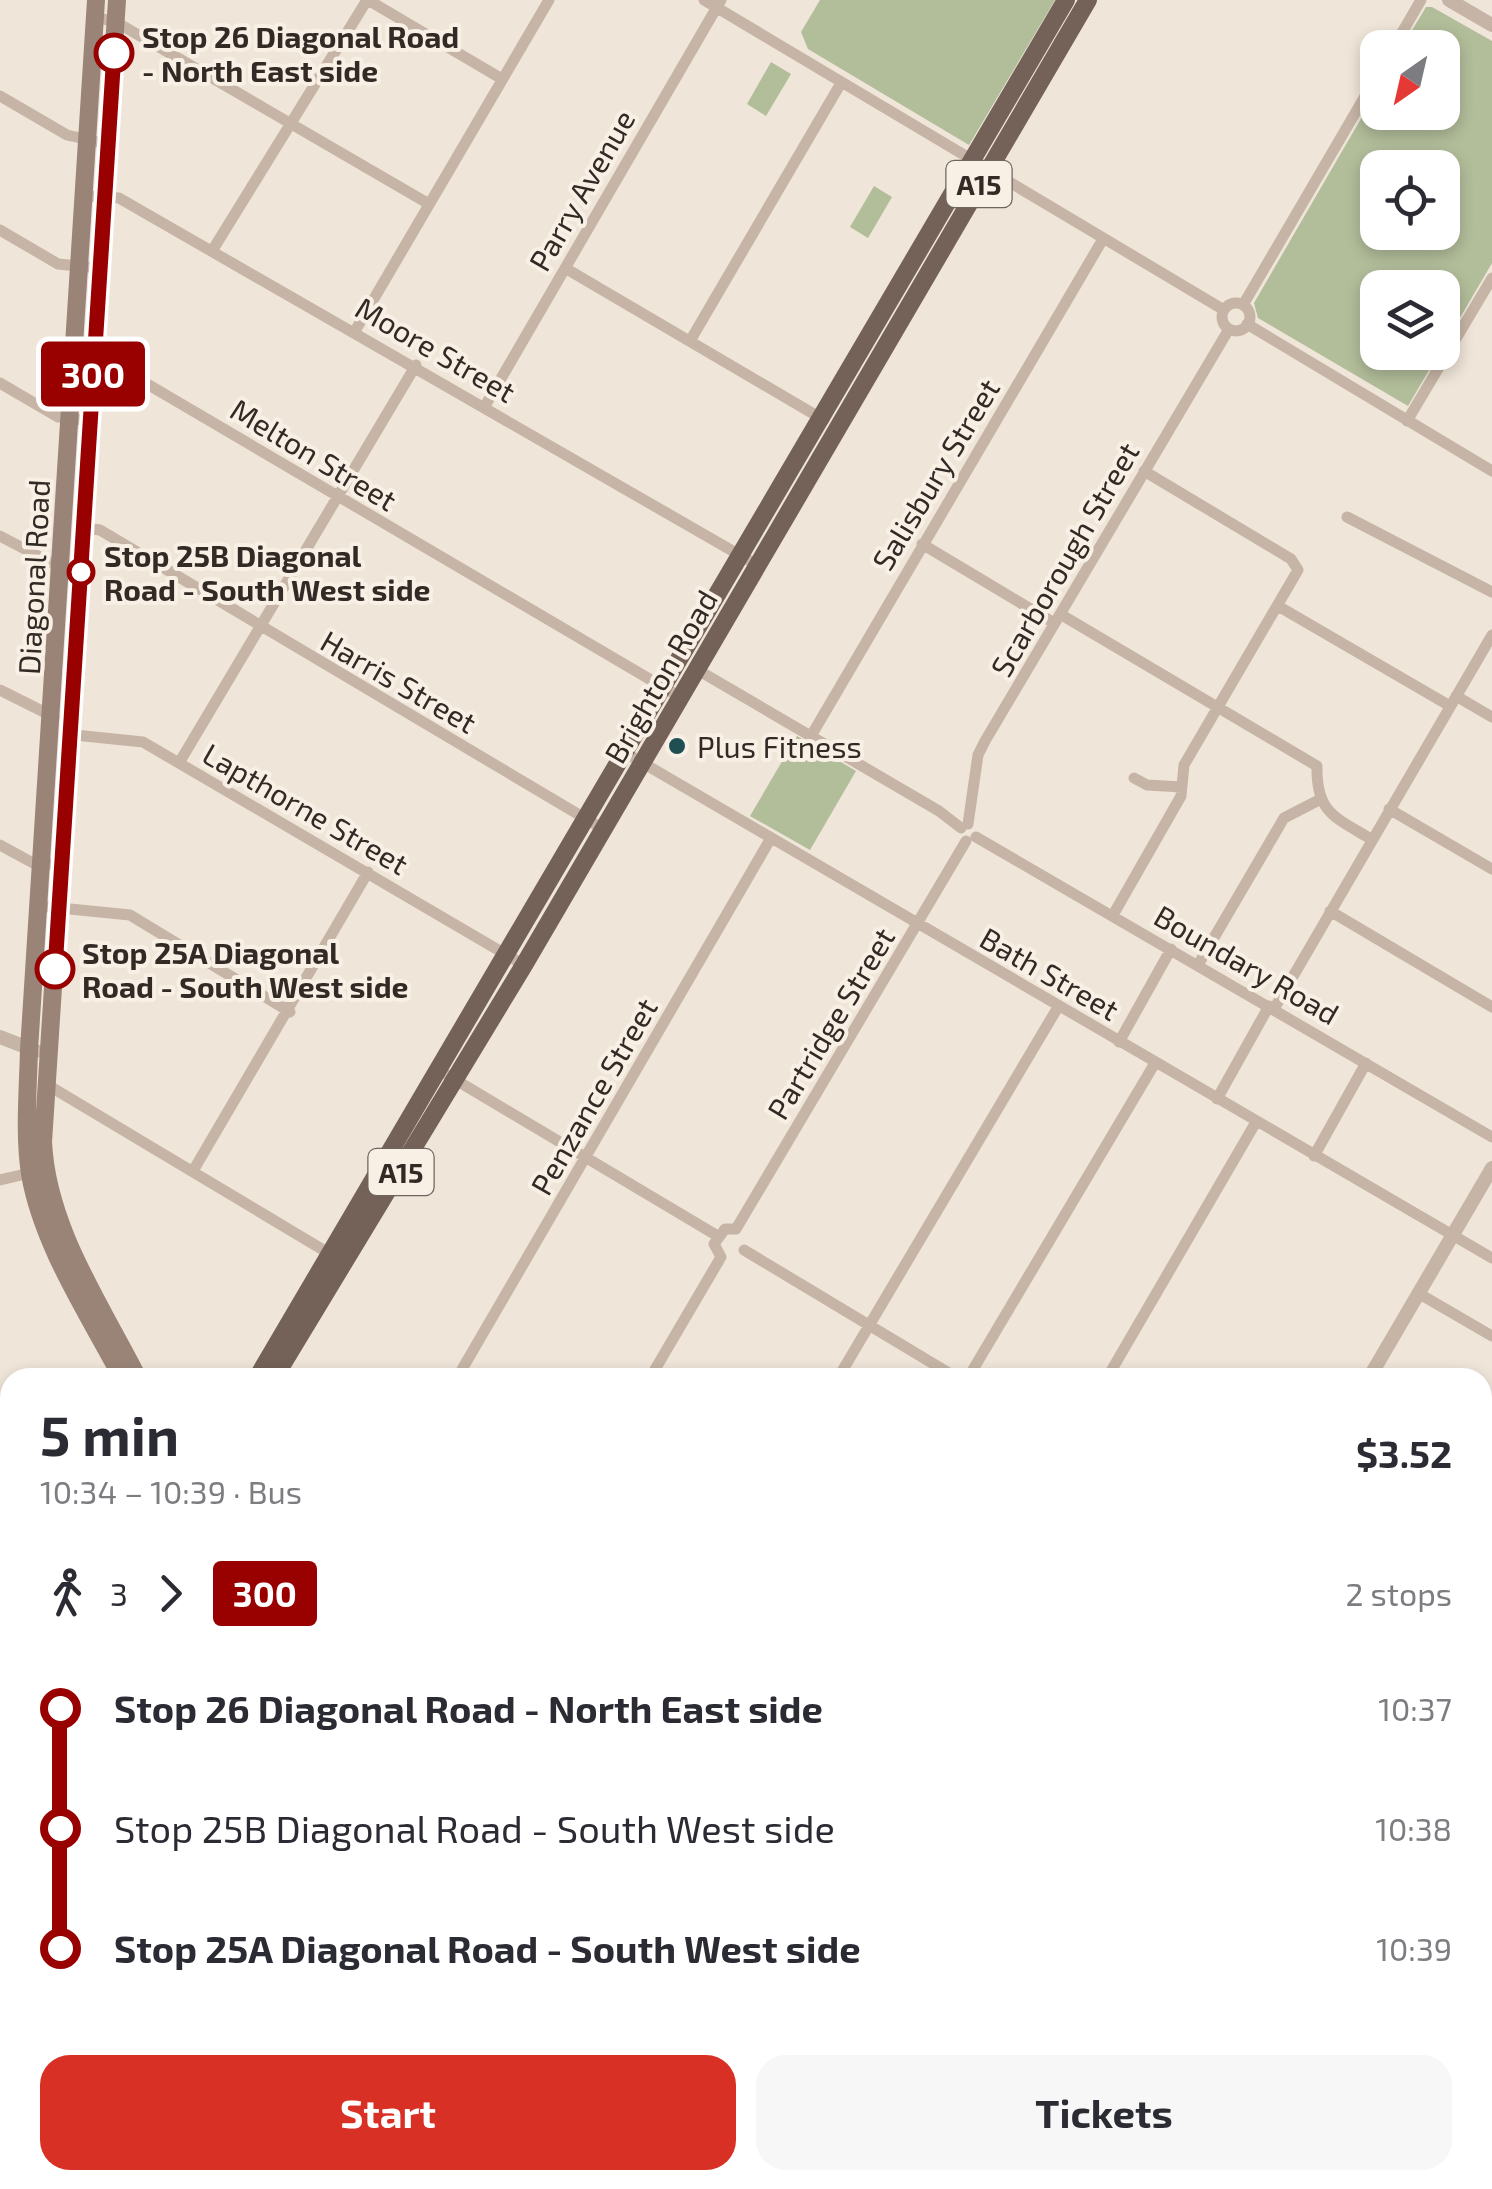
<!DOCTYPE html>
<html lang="en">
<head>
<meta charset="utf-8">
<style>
	body { margin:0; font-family:"Exo 2",sans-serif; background:#f7f7f7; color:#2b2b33; height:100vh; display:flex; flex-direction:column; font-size:38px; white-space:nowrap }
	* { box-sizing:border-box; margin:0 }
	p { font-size:32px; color:#7c7c81 }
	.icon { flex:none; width:55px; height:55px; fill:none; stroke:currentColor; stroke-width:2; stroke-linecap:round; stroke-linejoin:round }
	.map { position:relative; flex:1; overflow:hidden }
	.side { position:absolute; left:0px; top:1368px; width:1492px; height:822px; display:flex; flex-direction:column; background:#fff; border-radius:30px 30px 0 0; box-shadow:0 5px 15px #0003 }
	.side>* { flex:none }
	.badge { padding:0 20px; border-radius:8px; font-size:35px; line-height:65px }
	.needle { width:65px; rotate:214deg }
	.buttons { position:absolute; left:1360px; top:30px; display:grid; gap:20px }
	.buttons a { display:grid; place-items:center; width:100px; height:100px; border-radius:20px; background:#fff; box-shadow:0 5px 15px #0003; font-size:50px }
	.map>.badge { position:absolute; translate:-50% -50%; box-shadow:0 0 0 5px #fff }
	.legs { display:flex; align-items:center; gap:15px; height:110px; padding:0 40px; font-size:32px }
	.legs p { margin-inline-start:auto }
	.overview { display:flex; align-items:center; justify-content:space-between; height:170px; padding:0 40px }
	h1 { font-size:55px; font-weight:700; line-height:75px }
	.button { display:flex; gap:20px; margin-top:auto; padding:20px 40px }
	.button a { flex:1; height:115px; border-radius:30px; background:#d93025; color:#fff; font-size:40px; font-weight:700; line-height:115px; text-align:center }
	.button a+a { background:#f7f7f7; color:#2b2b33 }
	ul { padding:0 40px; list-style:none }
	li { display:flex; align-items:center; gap:35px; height:120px; font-size:38px }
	li i { display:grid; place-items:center; width:15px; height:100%; margin:0 12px; background:currentColor }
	li i::after { content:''; width:25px; height:25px; margin:-12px; border:8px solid; border-radius:50%; background:#fff }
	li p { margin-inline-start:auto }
	li:first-child i { background:linear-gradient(#0000 50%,currentColor 0) }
	li:last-child i { background:linear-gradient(currentColor 50%,#0000 0) }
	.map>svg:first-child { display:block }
</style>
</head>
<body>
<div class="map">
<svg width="1492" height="2189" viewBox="0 0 1492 2189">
	<rect width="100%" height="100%" fill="#efe5d9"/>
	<!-- green -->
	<path fill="#b2bd9a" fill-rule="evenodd" d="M 820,0 L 1055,0 L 969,145 L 808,49 L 801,32 Z
		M 1426,7 L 1432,7 L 1492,41 L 1492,263 L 1443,347 L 1442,288 L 1378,288 L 1378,352 L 1439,353 L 1408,406 L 1258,318 L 1254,303 L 1377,91 L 1378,112 L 1442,112 L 1442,48 L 1402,47 ZM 1378,168 L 1442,168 L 1442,232 L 1378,232 Z
		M 771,62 L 791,74 L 766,116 L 747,104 Z
		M 874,186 L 892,197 L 868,238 L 850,227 Z
		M 797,736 L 856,771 L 810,850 L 750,816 Z
		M 0,1481 L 10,1487 L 10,1775 L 0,1792 Z"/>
	<!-- sand -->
	<path fill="#ead6b1" d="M 1492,2129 L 1492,2189 L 1415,2189 L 1427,2180 L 1482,2180 L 1483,2138 Z"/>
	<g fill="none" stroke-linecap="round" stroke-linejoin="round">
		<!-- minor -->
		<path stroke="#c6b5a6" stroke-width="11" d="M 368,0 L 502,79
			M 704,0 L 1224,310
			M 95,17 L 116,22 L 429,204
			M 1393,48 L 1421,0
			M 0,96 L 67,135 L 108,144
			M 84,196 L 119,198 L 757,565
			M 0,230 L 58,264 L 98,268
			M 212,251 L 367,0
			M 565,268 L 824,420
			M1222 317a14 14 0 1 1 28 0a14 14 0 1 1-28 0Z
			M 1243,305 L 1378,74
			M 1247,324 L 1492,471
			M 355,331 L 549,0
			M 690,341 L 841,83
			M 91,359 L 108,361 L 680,697
			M 0,383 L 58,417 L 90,421
			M 485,406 L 721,0
			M 1407,421 L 1492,278
			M 1347,517 L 1492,592
			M 79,527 L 100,530 L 603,829
			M 0,536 L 63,569
			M 922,544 L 1054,623
			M 1278,606 L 1450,706
			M 1060,614 L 1317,766 C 1316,812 1334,817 1371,839
			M 696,669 L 939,811 L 961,828
			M 0,690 L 54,717
			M 1456,696 L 1492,717
			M 65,734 L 143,742 L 524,965
			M 811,736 L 1103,239
			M 624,752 L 1492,1258
			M 179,763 L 416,365
			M 1134,778 L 1147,785 L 1182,787
			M 1389,809 L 1492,869
			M 968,824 L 978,755 L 985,741 L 1229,329
			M 976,837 L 1492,1137
			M 0,845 L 33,863 L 64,865
			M 40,906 L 130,915 L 290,1012
			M 1330,911 L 1492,1007
			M 1113,915 L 1181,796 L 1184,765 L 1298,570 L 1291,559 L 1144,471
			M 1198,965 L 1284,818 L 1319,800
			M 1274,1009 L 1492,635
			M 1119,1042 L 1171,949
			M 439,1070 L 716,1235
			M 46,1084 L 335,1257
			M 1217,1099 L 1269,1006
			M 1314,1156 L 1366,1063
			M 193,1171 L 368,872
			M 0,1180 L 30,1173
			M 736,1229 L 966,841
			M 744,1250 L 957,1378
			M 721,1257 L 714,1244 L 725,1229 L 736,1229
			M 1418,1293 L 1492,1336
			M 457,1378 L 771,838
			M 650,1378 L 721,1257
			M 838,1378 L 1058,1007
			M 968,1378 L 1155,1063
			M 1107,1378 L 1256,1122
			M 1482,1453 L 1492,1458
			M 1482,1688 L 1492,1693
			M 0,1953 L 10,1959
			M 1482,1966 L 1489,1970
			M 0,2080 L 10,2086
			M 218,2180 L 233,2189
			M 665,2180 L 680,2189
			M 1096,2180 L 1111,2189
			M 172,2189 L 178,2180
			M 1228,2189 L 1233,2180"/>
		<!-- tertiary -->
		<path stroke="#c6b5a6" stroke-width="14" d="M 1449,0 L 1492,25
			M 0,1037 L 36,1051
			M 1369,1378 L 1492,1168
			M 902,2189 L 907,2180"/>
		<!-- secondary -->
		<path stroke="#9a8478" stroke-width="18" d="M 96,0 L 29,1050 C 28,1090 24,1134 30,1174 C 42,1245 89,1315 122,1378
			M 117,0 L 43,1142 C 47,1227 100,1303 138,1378"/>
		<!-- primary -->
		<path stroke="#746258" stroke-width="18" d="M 257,1378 L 1066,0
			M 274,1378 L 524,965 L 1088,0
			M 0,1819 L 10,1801
			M 0,1847 L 10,1831"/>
	</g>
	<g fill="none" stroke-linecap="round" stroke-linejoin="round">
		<!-- line-1 casing -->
		<g stroke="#fff" stroke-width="22">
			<path id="line-1" d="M 55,969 L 114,53"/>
		</g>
		<!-- line-1 -->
		<use href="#line-1" stroke="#900" stroke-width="15"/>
	</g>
	<!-- markers -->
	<g fill="#fff" stroke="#900" stroke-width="5">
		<circle cx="114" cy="53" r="18"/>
		<circle cx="81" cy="572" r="12"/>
		<circle cx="55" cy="969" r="18"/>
	</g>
	<circle fill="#1f4f52" stroke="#f8efe5" stroke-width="4" cx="677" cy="746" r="10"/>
	<g text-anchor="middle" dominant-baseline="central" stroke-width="8" stroke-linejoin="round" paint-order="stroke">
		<!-- shield labels -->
		<g fill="#f8efe5" stroke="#6e655f" stroke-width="2.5">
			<rect x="946.5" y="161" width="65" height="46" rx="8"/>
			<rect x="368.5" y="1149" width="65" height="46" rx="8"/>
		</g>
		<g font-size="28" font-weight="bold" fill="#332a26">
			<text x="979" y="184">A15</text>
			<text x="401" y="1172">A15</text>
		</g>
		<!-- stop labels -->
		<g font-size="30" font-weight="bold" fill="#332a26" stroke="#f8efe5" text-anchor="start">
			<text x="142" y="36">Stop 26 Diagonal Road<tspan x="142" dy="34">- North East side</tspan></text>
			<text x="104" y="555">Stop 25B Diagonal<tspan x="104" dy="34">Road - South West side</tspan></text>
			<text x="82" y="952">Stop 25A Diagonal<tspan x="82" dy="34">Road - South West side</tspan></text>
		</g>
		<!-- street labels -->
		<g font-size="30" fill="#332a26" stroke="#f8efe5">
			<text transform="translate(581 190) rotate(-60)">Parry Avenue</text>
			<text transform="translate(436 349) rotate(30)">Moore Street</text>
			<text transform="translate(314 454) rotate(31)">Melton Street</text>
			<text transform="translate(935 474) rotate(-59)">Salisbury Street</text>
			<text transform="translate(1064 559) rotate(-60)">Scarborough Street</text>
			<text transform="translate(33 577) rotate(-87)">Diagonal Road</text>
			<text transform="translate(660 676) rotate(-60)">Brighton Road</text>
			<text transform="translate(399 681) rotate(30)">Harris Street</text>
			<text transform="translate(306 808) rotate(30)">Lapthorne Street</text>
			<text transform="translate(1247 964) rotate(30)">Boundary Road</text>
			<text transform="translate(1050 973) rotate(30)">Bath Street</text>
			<text transform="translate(830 1023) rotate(-59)">Partridge Street</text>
			<text transform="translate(593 1096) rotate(-60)">Penzance Street</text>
		</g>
		<!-- poi labels -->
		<g font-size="30" fill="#332a26" stroke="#f8efe5" text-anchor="start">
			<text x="697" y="746">Plus Fitness</text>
		</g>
	</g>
</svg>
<div class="buttons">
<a><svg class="needle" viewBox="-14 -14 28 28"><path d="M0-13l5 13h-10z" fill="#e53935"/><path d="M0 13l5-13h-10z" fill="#7c7c81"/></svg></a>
<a><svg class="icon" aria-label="locate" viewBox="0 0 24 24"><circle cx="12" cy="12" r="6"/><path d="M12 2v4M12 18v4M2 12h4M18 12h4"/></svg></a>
<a><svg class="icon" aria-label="layers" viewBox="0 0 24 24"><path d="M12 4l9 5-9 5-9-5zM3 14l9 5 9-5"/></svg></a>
</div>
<b class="badge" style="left:93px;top:374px;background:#900;color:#fff">300</b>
<section class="side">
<div class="overview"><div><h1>5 min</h1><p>10:34 – 10:39 · Bus</p></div><b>$3.52</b></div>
<div class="legs"><svg class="icon" aria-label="walk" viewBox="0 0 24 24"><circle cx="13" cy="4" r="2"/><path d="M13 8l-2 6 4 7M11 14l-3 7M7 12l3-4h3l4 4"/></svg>3<svg class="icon" aria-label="forward" viewBox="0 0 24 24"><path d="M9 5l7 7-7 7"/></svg><b class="badge" style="background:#900;color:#fff">300</b><p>2 stops</p></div>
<ul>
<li><i style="color:#900"></i><b>Stop 26 Diagonal Road - North East side</b><p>10:37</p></li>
<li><i style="color:#900"></i><span>Stop 25B Diagonal Road - South West side</span><p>10:38</p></li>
<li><i style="color:#900"></i><b>Stop 25A Diagonal Road - South West side</b><p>10:39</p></li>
</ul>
<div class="button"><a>Start</a><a>Tickets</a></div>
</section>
</div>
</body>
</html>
